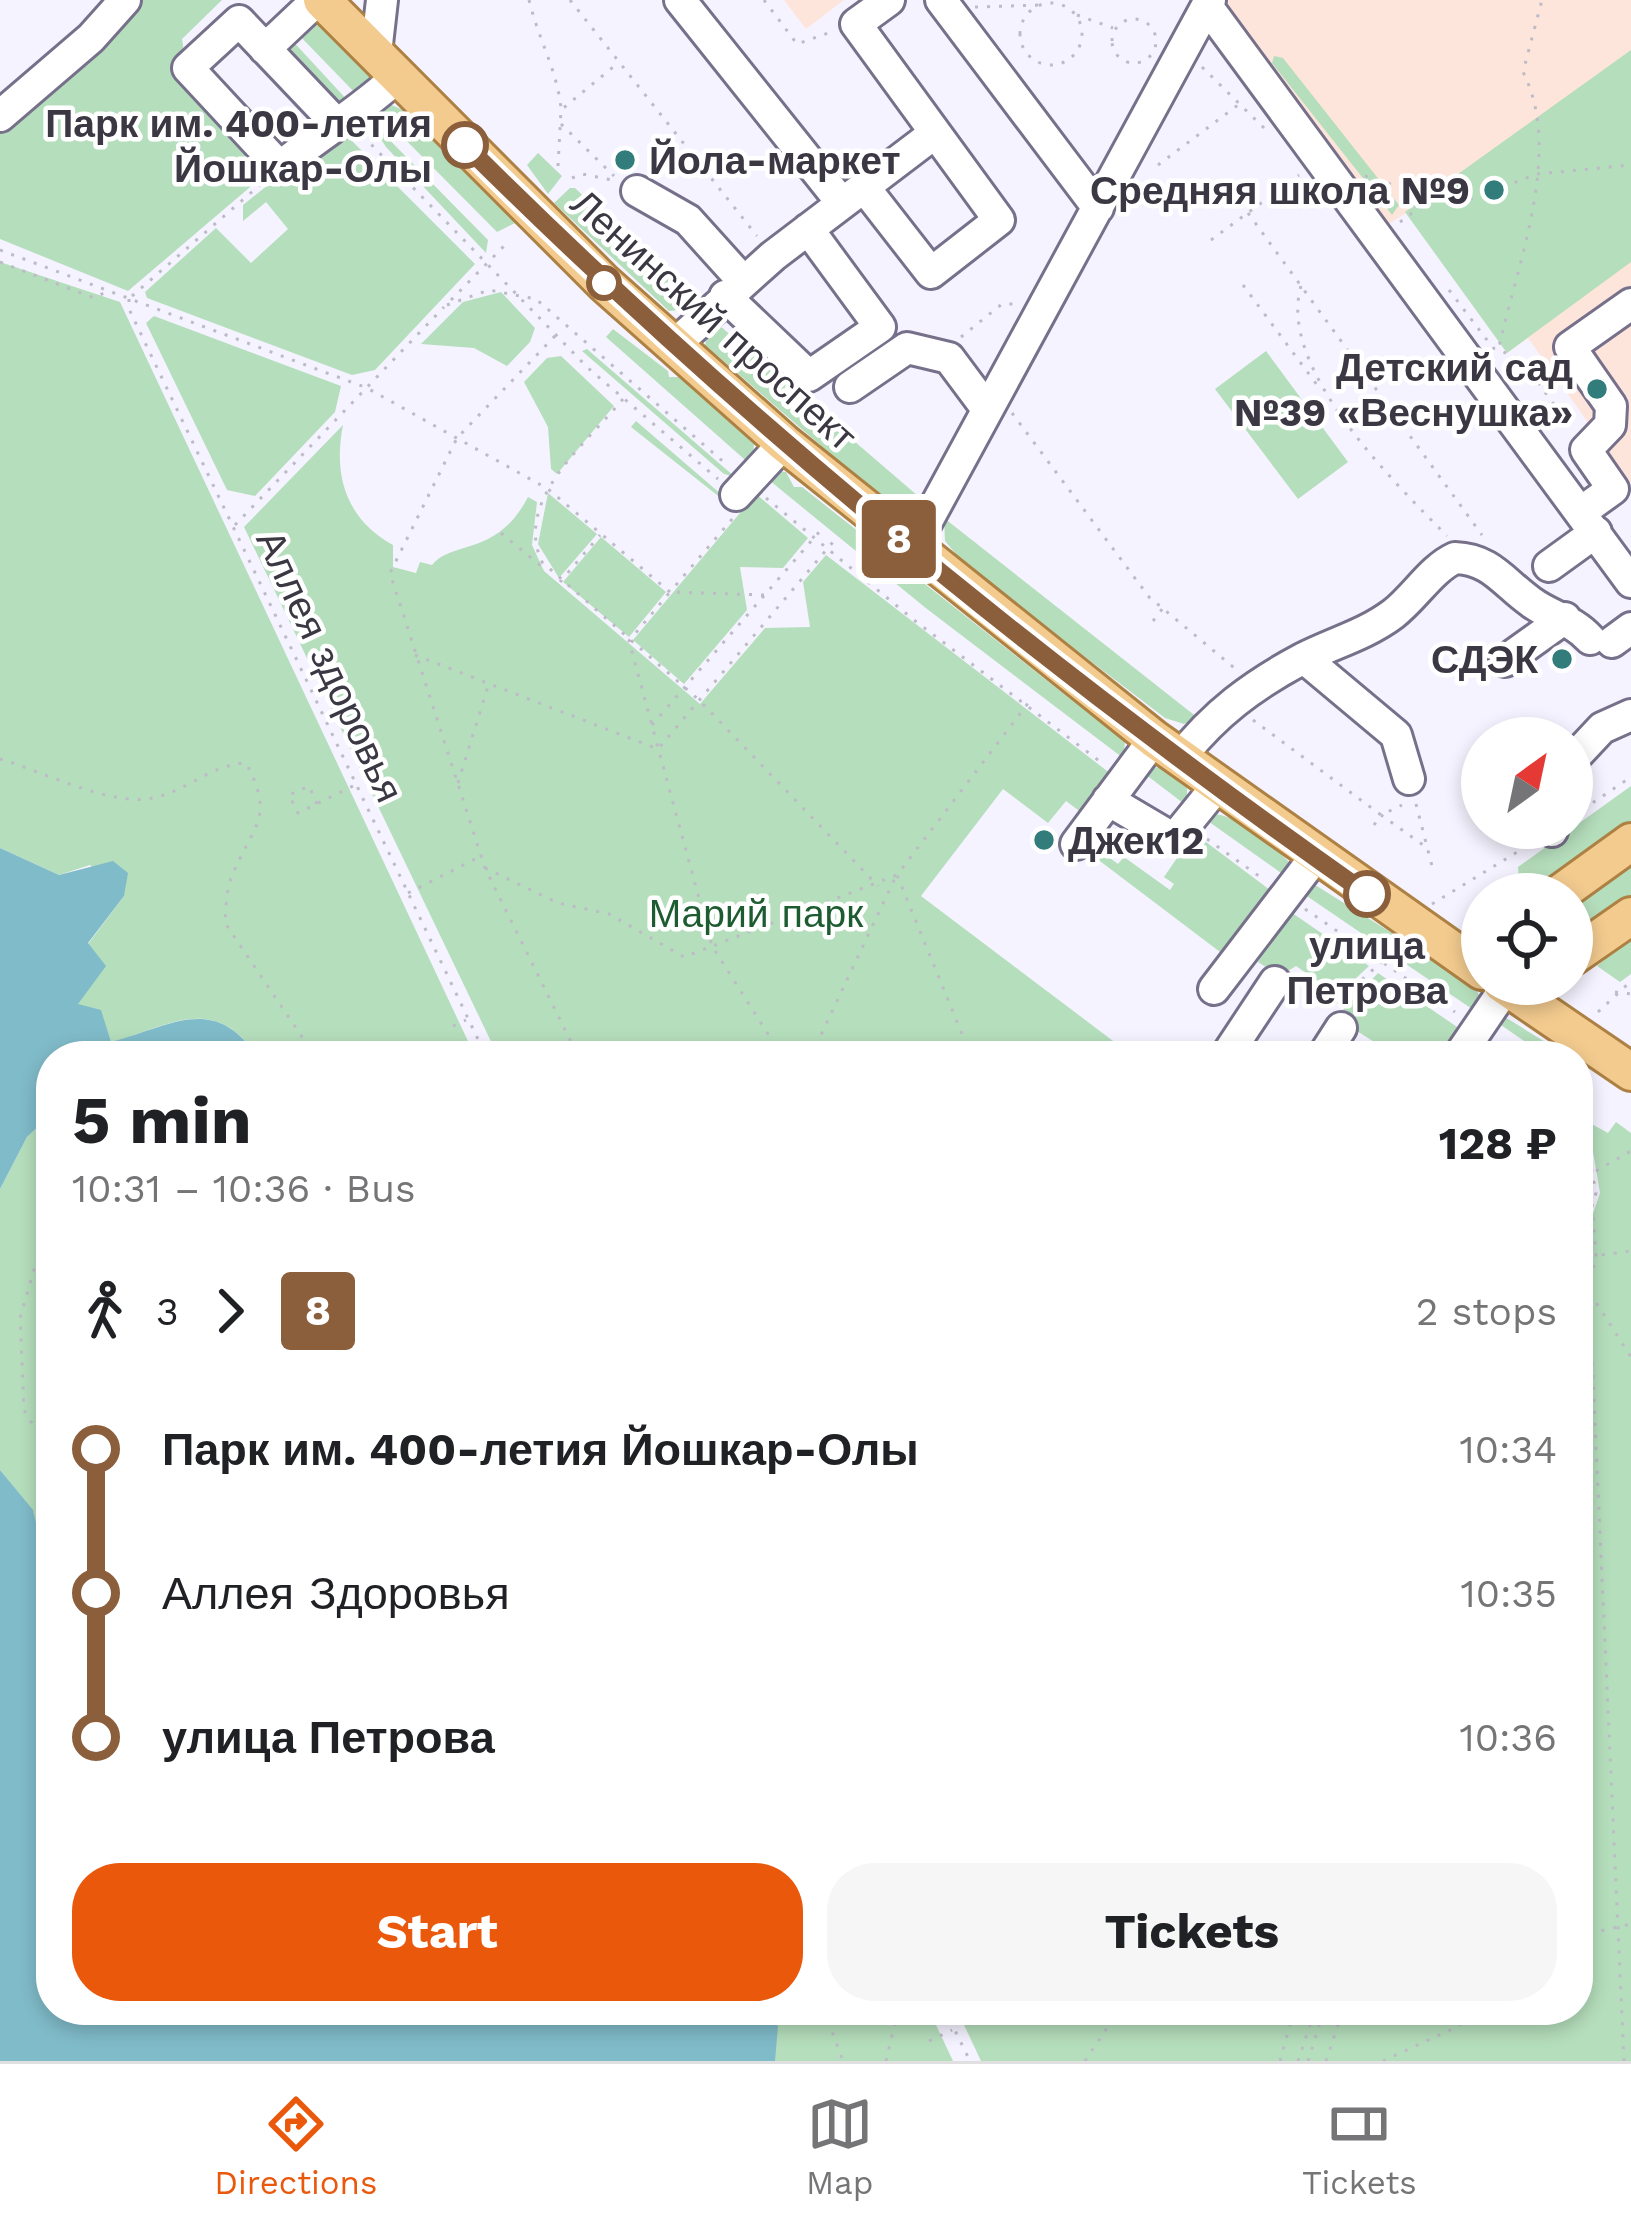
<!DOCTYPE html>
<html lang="en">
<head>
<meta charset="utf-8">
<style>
	body { margin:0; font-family:"Work Sans",sans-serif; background:#f6f6f6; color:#202124; height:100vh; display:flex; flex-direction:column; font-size:45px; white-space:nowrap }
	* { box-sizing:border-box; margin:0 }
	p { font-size:39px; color:#757577 }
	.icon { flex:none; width:66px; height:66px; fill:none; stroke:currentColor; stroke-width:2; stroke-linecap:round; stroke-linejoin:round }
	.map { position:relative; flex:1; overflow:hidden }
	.sheet { position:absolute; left:36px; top:1041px; width:1557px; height:984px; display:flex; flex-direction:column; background:#fff; border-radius:48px; box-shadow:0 6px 18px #0003 }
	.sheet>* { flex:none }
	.badge { padding:0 24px; border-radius:9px; font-size:42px; line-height:78px }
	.needle { width:78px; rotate:33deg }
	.tools { position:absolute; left:1461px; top:717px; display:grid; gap:24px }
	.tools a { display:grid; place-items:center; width:132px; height:132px; border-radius:50%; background:#fff; box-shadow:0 6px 18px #0003; font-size:60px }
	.map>.badge { position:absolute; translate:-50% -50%; box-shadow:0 0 0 6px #fff }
	.legs { display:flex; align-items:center; gap:18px; height:132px; padding:0 36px; font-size:39px }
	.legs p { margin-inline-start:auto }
	.headline { display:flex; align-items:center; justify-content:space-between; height:204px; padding:0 36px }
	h1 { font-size:66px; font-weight:700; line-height:90px }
	.button { display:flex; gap:24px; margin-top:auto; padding:24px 36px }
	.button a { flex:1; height:138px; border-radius:48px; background:#ea580c; color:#fff; font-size:48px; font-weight:700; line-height:138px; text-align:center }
	.button a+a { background:#f6f6f6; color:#202124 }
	ul { padding:0 36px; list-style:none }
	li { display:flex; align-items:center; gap:42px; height:144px; font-size:45px }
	li i { display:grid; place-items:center; width:18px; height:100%; margin:0 15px; background:currentColor }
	li i::after { content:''; width:30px; height:30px; margin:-15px; border:9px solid; border-radius:50%; background:#fff }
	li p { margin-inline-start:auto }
	li:first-child i { background:linear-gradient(#0000 50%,currentColor 0) }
	li:last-child i { background:linear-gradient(currentColor 50%,#0000 0) }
	.dock { display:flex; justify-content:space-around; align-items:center; height:168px; border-top:3px solid #e0e0e0; background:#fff; font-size:33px; color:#757577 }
	.dock a { display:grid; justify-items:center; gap:6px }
	.dock .active { color:#ea580c }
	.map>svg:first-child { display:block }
</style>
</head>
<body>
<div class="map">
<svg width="1631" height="2061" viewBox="0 0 1631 2061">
	<rect width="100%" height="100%" fill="#f5f3ff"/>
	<!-- education -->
	<path fill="#fee5dc" d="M 784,0 L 844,0 L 806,29 Z
		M 1226,0 L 1631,0 L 1631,483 L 1528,338 L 1507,353 L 1406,213 L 1384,227 L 1223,7 Z"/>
	<!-- green -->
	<path fill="#b5debc" d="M 134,0 L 222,0 L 182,39 L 184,52 L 171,62 L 269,171 L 128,291 L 0,239 L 0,124 Z
		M 314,20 L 371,78 L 359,97 L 295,31 Z
		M 289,37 L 350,103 L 342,104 L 292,54 Z
		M 1631,50 L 1631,262 L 1507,353 L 1405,212 Z
		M 1274,56 L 1283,58 L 1399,205 L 1392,215 L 1272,63 Z
		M 389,104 L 401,109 L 515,223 L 497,232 L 376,110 Z
		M 366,116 L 488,240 L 486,253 L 386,147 Z
		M 339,128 L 475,264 L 375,370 L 352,375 L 147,298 L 145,292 L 216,228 L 251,263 L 288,229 L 266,202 L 243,221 L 243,205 Z
		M 538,153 L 562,176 L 548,194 L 527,165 Z
		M 570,188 L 575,188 L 701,308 L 669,311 L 554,203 Z
		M 0,262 L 120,302 L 475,1056 L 257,1056 C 215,994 171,1024 111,1043 L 77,1005 L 88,944 L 124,896 L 90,865 L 59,875 L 0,848 Z
		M 501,292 L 535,328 L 530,342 L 507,366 L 474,348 L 421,344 L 463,302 Z
		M 154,316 L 341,386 L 335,412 L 255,496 L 227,490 L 146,323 Z
		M 712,319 L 925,502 L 908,509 L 888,504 L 705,345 Z
		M 613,329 L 668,371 L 669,377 L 679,377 L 754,444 L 752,466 L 606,337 Z
		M 587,349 L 735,477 L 724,474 L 582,351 Z
		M 1266,351 L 1348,462 L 1298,499 L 1215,389 Z
		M 561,356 L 614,406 L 557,474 L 551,469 L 548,427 L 524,382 L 547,358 Z
		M 636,421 L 722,495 L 722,499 L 631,427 Z
		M 343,425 C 333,476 346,519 393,545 L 393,567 L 416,573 L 420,562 L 432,565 C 452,540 497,557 528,497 L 537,502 L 532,545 L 544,571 L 700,704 L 765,628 L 810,627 L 803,582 L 826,555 L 1111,774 L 1082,813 L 1066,801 L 1048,823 L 1003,789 L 921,896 L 1133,1056 L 498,1056 L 244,527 Z
		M 774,471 L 786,472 L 794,487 L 802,487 L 1125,742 L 1123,758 L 927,609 L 764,476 Z
		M 548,493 L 597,534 L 559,578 L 538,544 Z
		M 756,494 L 808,538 L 783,568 L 740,567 L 747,610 L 684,684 L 633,640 Z
		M 944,518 L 1198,718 L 1184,724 L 1165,718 L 965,565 L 945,541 Z
		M 601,537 L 666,592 L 629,637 L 563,582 Z
		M 1149,766 L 1160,768 L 1187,788 L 1187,806 L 1141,771 Z
		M 1631,786 L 1631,822 L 1530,894 L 1520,894 L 1518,867 Z
		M 1212,814 C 1237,814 1273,845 1291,864 L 1291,880 L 1205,819 Z
		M 1194,833 L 1278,896 L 1228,958 L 1084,849 L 1096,838 L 1108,846 L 1103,853 L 1118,864 L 1124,857 L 1170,890 L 1174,884 L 1164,877 Z
		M 1631,856 L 1631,898 L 1572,942 L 1572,899 Z
		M 1312,883 L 1395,935 L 1386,950 L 1298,890 Z
		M 1285,908 L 1369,966 L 1338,995 L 1296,966 L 1280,976 L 1258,962 Z
		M 1631,937 L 1631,974 L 1620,982 L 1597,966 Z
		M 1407,943 L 1477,991 L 1482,1002 L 1478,1013 L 1397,958 Z
		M 1378,973 L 1466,1033 L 1450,1056 L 1396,1056 L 1343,1022 L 1339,1014 Z
		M 1503,1016 L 1560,1051 L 1557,1056 L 1546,1056 L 1495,1021 Z
		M 44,1121 L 51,1125 L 51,1584 L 33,1511 L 0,1470 L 0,1189 L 27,1137 Z
		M 1588,1122 L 1608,1133 L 1616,1122 L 1631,1133 L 1631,2061 L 981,2061 L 957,2010 L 1578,2010 L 1578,1258 L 1600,1193 Z
		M 764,2010 L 929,2010 L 953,2061 L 775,2061 Z"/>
	<!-- water -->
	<path fill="#80bbc9" d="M 0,848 L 59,875 L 113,861 L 128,873 L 124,896 L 88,943 L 106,966 L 78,1004 L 101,1010 L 111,1042 C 171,1026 214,993 257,1056 L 51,1056 L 51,1125 L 44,1121 L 27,1137 L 0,1189 Z
		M 0,1470 L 33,1510 L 51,1584 L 51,2010 L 764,2010 L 778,2026 L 775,2061 L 0,2061 Z"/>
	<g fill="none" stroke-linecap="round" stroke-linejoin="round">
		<!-- minor casing -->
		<g stroke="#77708a" stroke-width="36">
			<path id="minor" d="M 680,0 L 842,203
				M 941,0 L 1098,208
				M 1207,6 L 1631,582
				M 265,49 L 317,0
				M 376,53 L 382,0
				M 0,116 L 91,38 L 125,0
				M 335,122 L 239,21 L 188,68 L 280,167 C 319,135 362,110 398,76
				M 864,187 L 931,273 L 999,220 L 856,24 L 889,0
				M 637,191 L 688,220 L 743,281
				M 725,296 L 809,376 L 880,327 L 808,229
				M 673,346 L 773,256 L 935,133
				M 850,387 L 907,348 L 949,358 L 987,409
				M 736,495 L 784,443
				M 1581,512 L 1613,489 L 1586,450 L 1610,425 L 1611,406 L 1570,347 L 1631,304
				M 912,549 L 1210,0
				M 1549,566 L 1596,532
				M 1612,642 L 1631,628
				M 1304,658 L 1396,735 L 1409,779
				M 1505,661 L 1565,618
				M 1180,758 C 1214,714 1253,685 1302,659 C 1333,643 1365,635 1393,614 C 1415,597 1431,569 1455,558 C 1491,559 1504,583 1531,602 C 1551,617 1572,619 1590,639
				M 1572,760 L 1602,728 L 1631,715
				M 1108,800 L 1174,839 L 1217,786
				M 1550,828 L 1552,831
				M 1076,844 L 1154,739
				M 1214,989 L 1315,857
				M 1226,1056 L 1275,982
				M 1323,1056 L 1341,1028
				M 1459,1056 L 1506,987"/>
		</g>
		<!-- major casing -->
		<g stroke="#ad8144" stroke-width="42">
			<path id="major" d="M 322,0 L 604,283 L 784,443 L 1154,739 L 1482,971
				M 1559,894 L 1631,842
				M 1572,957 L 1631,916
				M 1502,984 L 1631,1072"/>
		</g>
		<!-- path -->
		<path stroke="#bdbbc6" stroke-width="3" stroke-dasharray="3 9" stroke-linecap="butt" d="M 529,0 C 538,38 557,70 561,108
			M 570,0 L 757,236
			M 764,0 L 797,44 L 831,32
			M1020 34a31 31 0 1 1 62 0a31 31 0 1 1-62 0Z
			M 975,7 L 1040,5
			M 1077,15 L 1113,28
			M1112 41a22 22 0 1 1 44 0a22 22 0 1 1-44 0Z
			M 1202,67 L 1268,132
			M 561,124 L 614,176
			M 363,136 L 588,368 L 718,479
			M 1158,165 L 1238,105
			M 558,166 L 561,110 L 618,63
			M 1365,176 L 1434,198 L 1470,199 L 1537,174 L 1631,165
			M 572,178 L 582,174 L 617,181
			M 1248,213 L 1482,535
			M 1400,222 L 1431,199
			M 1211,240 L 1299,175
			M 0,250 L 367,388 L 548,489 L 670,592 L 733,518
			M 0,262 L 94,298 L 106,292
			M 1243,285 L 1317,385
			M 1301,286 C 1277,368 1393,481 1447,536
			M 1449,290 L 1493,348 L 1521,359 L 1571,428
			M 132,296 L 261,184
			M 129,299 L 129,309 L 486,1056
			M 451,300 L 504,246
			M 447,305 L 489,290 L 536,299 L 727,465
			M 555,336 L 457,438 L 390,573 L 485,868 L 578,1056
			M 961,337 L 1002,304 L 1018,304
			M 1489,351 L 1500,343 C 1518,262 1563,150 1523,72 L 1542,0
			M 623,399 C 587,443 513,500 542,562 L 699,700 L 878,886
			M 1012,413 L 1149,597 L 1238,671
			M 766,498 L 914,620 L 1102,763
			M 235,525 L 444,307
			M 501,533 L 541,566
			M 560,582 L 600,535
			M 764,595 L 670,592 L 629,641 L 712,946 L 782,1056
			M 1153,621 L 1163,608
			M 415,655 L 658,749 L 833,542
			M 1253,720 L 1381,815 L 1402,805
			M 652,725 L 820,531
			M 0,759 C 42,771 111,807 153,798 C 187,791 212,764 246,763 C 276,818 252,826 232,876 C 226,889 226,908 225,923 L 315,1056
			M 458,783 L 489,683
			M 317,804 L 309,786 L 289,795 L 298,813 L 355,785
			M 1416,804 L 1432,866
			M 1573,816 L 1631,777
			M 1374,825 L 1381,815 L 1426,847
			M 1207,839 L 1263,879
			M 485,868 L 558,903 L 609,914 L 684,957 L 897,875
			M 408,893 L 479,857
			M 1432,904 L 1532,843
			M 1305,909 L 1455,1012
			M 1615,992 L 1631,994
			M 1335,1003 L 1400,946
			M 1598,1012 L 1631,981
			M 453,1026 L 466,1020
			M 1498,1042 L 1518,1056
			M 811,1056 L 896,876
			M 971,1056 L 897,875 L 1032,698
			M 1578,1136 L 1587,1188 L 1578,1225
			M 1596,1171 L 1631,1151
			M 51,1211 L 20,1318 L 24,1410 L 51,1455
			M 1578,1253 L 1596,1193 L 1579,1103 L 1585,1090
			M 1578,1258 L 1631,1251
			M 1589,1291 L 1624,2061
			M 1590,1293 L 1631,1357
			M 1578,1326 L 1596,1256 L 1593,1217
			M 1578,1936 L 1631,1924
			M 824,2010 L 843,2061
			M 945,2010 L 970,2061
			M 929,2041 L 952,2030
			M 886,2061 L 898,2010
			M 1085,2061 L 1119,2010
			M 1280,2061 L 1294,2010
			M 1298,2061 L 1315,2010
			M 1308,2061 L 1324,2010
			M 1326,2061 L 1343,2010
			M 1383,2061 L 1459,2026 L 1476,2010"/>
		<!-- minor -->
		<use href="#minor" stroke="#fff" stroke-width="30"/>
		<!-- major -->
		<use href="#major" stroke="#f3cb8f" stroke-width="36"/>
	</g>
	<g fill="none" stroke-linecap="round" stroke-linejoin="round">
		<!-- line-1 casing -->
		<g stroke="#fff" stroke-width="27">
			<path id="line-1" d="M 465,145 C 742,421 1046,669 1367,894"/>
		</g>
		<!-- line-1 -->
		<use href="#line-1" stroke="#8b5e3c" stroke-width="18"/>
	</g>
	<!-- markers -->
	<g fill="#fff" stroke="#8b5e3c" stroke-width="6">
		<circle cx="465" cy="145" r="21"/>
		<circle cx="604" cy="283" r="15"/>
		<circle cx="1367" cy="894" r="21"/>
	</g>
	<g fill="#337c7c" stroke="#fff" stroke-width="4.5">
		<circle cx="625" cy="160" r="12"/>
		<circle cx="1494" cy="190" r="12"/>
		<circle cx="1597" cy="389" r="12"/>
		<circle cx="1562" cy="659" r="12"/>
		<circle cx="1044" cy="840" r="12"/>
	</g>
	<g text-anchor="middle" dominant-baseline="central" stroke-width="9" stroke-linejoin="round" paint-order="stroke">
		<!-- stop labels -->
		<g font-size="39" font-weight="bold" fill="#3b3843" stroke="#fff" text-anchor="end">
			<text x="432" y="123">Парк им. 400-летия<tspan x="432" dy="45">Йошкар-Олы</tspan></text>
			<text x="1367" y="945" text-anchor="middle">улица<tspan x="1367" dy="45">Петрова</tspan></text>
		</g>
		<!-- poi labels -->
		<g font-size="39" font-weight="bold" fill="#3b3843" stroke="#fff" text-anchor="end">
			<text x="649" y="160" text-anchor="start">Йола-маркет</text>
			<text x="1470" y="190">Средняя школа №9</text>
			<text x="1573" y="367">Детский сад<tspan x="1573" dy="45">№39 «Веснушка»</tspan></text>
			<text x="1538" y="659">СДЭК</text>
			<text x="1068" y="840" text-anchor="start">Джек12</text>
		</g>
		<!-- street labels -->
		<g font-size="39" fill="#3b3843" stroke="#fff">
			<text transform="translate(714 320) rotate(42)">Ленинский проспект</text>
			<text transform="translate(330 666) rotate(65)">Аллея здоровья</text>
		</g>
		<!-- park labels -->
		<g font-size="39" fill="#1d5b30" stroke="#fff">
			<text x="756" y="913">Марий парк</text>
		</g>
	</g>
</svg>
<div class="tools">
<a><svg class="needle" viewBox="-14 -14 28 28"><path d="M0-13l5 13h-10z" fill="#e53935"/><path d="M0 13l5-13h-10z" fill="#757577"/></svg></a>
<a><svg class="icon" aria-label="locate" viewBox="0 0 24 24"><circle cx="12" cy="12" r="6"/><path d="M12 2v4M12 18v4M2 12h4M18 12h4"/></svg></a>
</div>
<b class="badge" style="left:899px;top:539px;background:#8b5e3c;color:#fff">8</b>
<section class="sheet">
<div class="headline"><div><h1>5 min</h1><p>10:31 – 10:36 · Bus</p></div><b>128 ₽</b></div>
<div class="legs"><svg class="icon" aria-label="walk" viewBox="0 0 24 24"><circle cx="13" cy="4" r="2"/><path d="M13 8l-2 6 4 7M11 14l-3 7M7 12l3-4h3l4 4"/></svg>3<svg class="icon" aria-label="forward" viewBox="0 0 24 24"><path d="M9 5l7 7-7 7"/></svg><b class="badge" style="background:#8b5e3c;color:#fff">8</b><p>2 stops</p></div>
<ul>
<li><i style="color:#8b5e3c"></i><b>Парк им. 400-летия Йошкар-Олы</b><p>10:34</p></li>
<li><i style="color:#8b5e3c"></i><span>Аллея Здоровья</span><p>10:35</p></li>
<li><i style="color:#8b5e3c"></i><b>улица Петрова</b><p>10:36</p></li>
</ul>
<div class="button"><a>Start</a><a>Tickets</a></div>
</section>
</div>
<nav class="dock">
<a class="active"><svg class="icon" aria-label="directions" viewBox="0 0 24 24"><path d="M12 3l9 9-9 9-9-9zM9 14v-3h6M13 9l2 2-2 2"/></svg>Directions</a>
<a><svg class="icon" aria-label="map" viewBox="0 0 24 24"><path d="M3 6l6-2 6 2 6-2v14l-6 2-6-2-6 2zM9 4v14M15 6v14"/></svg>Map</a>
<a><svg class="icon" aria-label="tickets" viewBox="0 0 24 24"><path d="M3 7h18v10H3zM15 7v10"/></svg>Tickets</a>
</nav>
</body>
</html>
